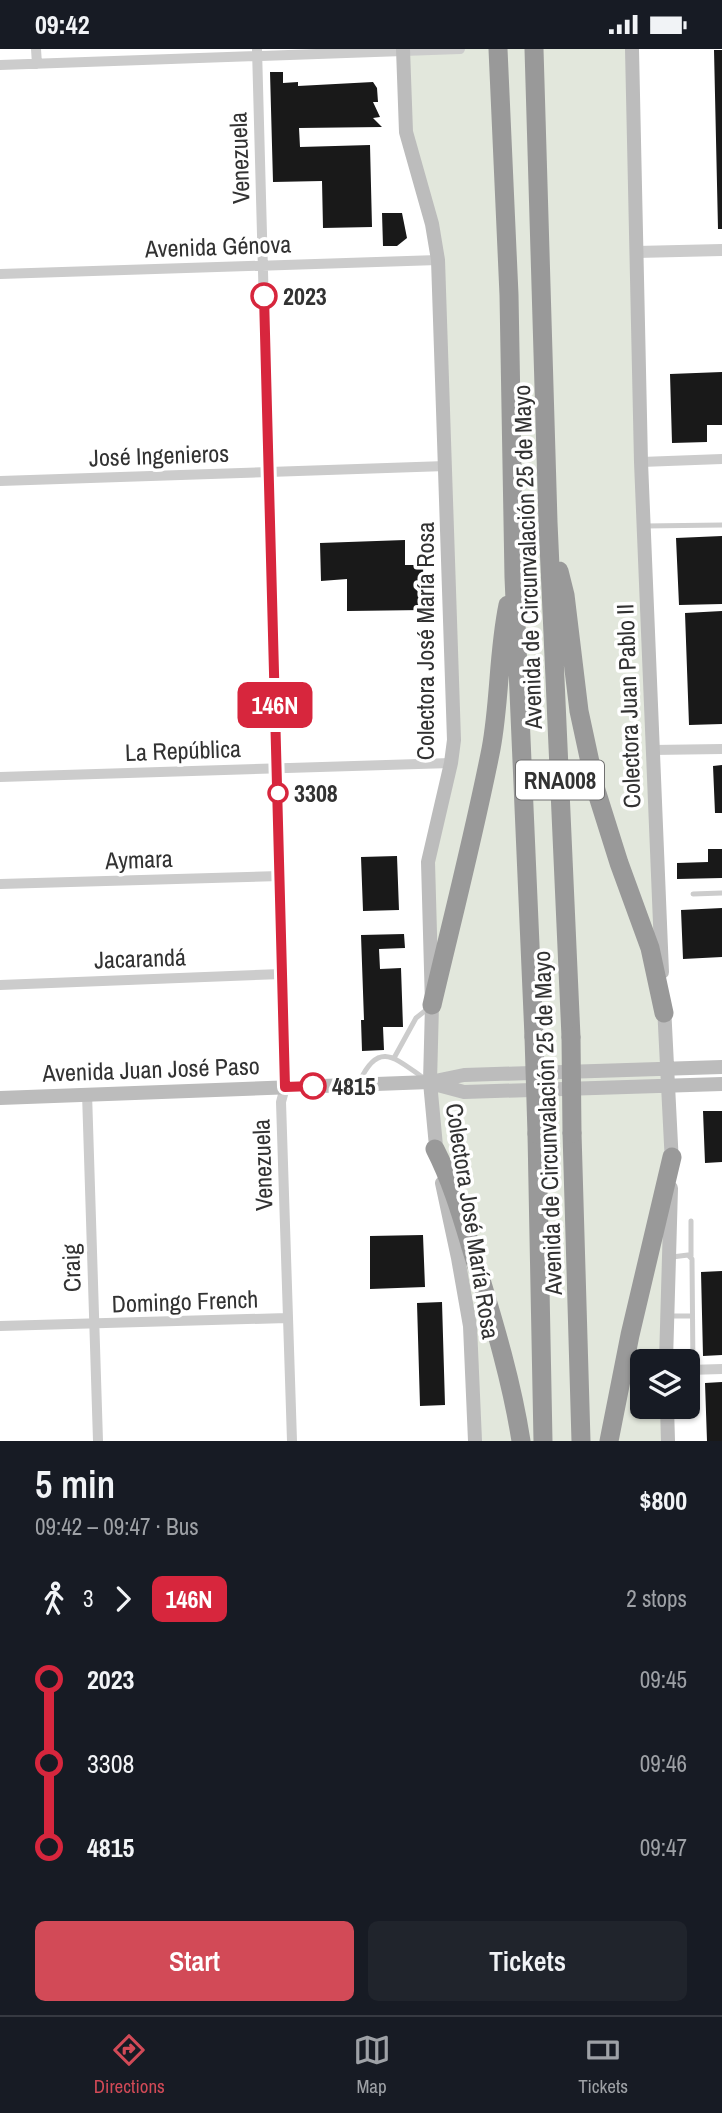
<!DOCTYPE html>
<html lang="en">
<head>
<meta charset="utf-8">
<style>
	body { margin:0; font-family:"Archivo Narrow",sans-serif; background:#20242c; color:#f1f3f6; height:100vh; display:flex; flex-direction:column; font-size:26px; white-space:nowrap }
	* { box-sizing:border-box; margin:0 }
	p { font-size:23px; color:#9ea1a6 }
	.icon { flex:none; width:38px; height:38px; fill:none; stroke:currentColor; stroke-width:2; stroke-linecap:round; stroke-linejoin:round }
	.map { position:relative; height:1392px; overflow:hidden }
	.details { display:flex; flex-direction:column; background:#171b24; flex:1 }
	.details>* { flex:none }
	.badge { padding:0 14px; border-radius:10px; font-size:24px; line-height:46px }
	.tools { position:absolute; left:630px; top:1300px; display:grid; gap:14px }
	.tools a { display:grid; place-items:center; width:70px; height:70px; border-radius:10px; background:#171b24; box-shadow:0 2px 5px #0004; font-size:35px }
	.map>.badge { position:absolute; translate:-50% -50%; box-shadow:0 0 0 4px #fff }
	.legs { display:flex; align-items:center; gap:10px; height:77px; padding:0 35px; font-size:23px }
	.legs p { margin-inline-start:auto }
	.head { display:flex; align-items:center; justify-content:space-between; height:119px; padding:0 35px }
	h1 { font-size:38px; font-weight:600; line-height:52px }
	.action { display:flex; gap:14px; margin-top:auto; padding:14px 35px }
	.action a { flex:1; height:80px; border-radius:10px; background:#d24a57; color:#fff; font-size:28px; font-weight:600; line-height:80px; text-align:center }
	.action a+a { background:#20242c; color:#f1f3f6 }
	ul { padding:0 35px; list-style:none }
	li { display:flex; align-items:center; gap:24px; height:84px; font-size:26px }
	li i { display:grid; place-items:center; width:10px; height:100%; margin:0 9px; background:currentColor }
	li i::after { content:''; width:18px; height:18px; margin:-9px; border:5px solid; border-radius:50%; background:#171b24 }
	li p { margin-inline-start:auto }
	li:first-child i { background:linear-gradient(#0000 50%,currentColor 0) }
	li:last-child i { background:linear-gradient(currentColor 50%,#0000 0) }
	.status { display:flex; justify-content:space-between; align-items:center; height:49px; padding:0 35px; background:#171b24; direction:ltr }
	.status svg { height:19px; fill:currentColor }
	.dock { display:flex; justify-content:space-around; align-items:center; height:98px; border-top:2px solid #363941; background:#171b24; font-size:19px; color:#9ea1a6 }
	.dock a { display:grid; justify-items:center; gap:4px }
	.dock .current { color:#d24a57 }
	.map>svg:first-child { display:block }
</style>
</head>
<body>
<div class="status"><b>09:42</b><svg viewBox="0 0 49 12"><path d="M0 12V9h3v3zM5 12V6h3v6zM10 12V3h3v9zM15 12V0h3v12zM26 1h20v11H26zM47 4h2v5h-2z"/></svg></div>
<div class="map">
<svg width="722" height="1392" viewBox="0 0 722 1392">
	<rect width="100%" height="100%" fill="#fff"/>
	<!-- green -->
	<path fill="#e2e7dc" d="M 403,0 L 632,0 L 664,964 L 666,1312 L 642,1312 L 642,1358 L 667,1358 L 668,1392 L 475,1392 L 470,1277 L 435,1100 L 428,813 L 451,714 L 438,211 L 413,113 Z"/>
	<!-- building -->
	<path fill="#191919" d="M 714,1 L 722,1 L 722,180 L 718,180 Z
		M 270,23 L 283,23 L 283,34 L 298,33 L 298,37 L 373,33 L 377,39 L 378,53 L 373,53 L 380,68 L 373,69 L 382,78 L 299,79 L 300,98 L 370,96 L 372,178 L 323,179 L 322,132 L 273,133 Z
		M 382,164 L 402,164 L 407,189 L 397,197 L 383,197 Z
		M 722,323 L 722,376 L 707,376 L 707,393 L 672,394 L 670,325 Z
		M 722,487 L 722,555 L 679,556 L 676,489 Z
		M 405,491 L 405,516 L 423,516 L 424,561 L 347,562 L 347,530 L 321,532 L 320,494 Z
		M 722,562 L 722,675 L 689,676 L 685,564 Z
		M 722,716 L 722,764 L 715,764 L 713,717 Z
		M 708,800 L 722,800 L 722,829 L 677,830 L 677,814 L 708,813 Z
		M 397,807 L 399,861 L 363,862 L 361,808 Z
		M 722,859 L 722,908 L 683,910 L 681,861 Z
		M 404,885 L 405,899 L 379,900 L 380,920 L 401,919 L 403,978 L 383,978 L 384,1001 L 362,1002 L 361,971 L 364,971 L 361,886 Z
		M 703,1062 L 722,1062 L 722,1113 L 705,1114 Z
		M 423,1186 L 425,1238 L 370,1240 L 370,1187 Z
		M 722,1222 L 722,1306 L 703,1307 L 701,1223 Z
		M 442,1253 L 445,1356 L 420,1357 L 417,1254 Z
		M 722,1333 L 722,1392 L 707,1392 L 705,1334 Z"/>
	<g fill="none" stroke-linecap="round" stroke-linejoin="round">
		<!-- service -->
		<path stroke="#ccc" stroke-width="5" d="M 645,477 L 722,476
			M 693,845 L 722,844
			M 394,1009 L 416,969 L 430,958
			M 360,1032 C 379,990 397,1011 425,1030
			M 691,1207 L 691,1172
			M 672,1208 L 688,1206 L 692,1210 L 693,1321
			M 668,1267 L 692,1267"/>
		<!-- minor -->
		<path stroke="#ccc" stroke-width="10" d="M 36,0 L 37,15
			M 257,0 L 285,1038 L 281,1053 L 292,1392
			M 0,16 L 460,0
			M 0,225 L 438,211
			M 641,413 L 722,410
			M 0,432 L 446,417
			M 652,701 L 722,700
			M 0,728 L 451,714
			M 0,835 L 280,827
			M 0,936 L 282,925
			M 87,1044 L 98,1392
			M 0,1277 L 287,1269
			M 688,1321 L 722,1320"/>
		<!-- tertiary -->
		<path stroke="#ccc" stroke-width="12" d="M 636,203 L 722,201"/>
		<!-- secondary -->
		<path stroke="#bcbcbc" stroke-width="14" d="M 403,0 L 406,83 L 432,175 L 438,211 L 454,691 L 451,714 L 428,813 L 432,956 L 430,1033 L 437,1108
			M 632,0 L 641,413 L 662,923
			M 664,957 L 672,1115
			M 434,1035 L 464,1043 L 722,1035
			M 0,1049 L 430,1033 L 464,1026 L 722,1018
			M 442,1134 L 458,1209 L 470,1277 L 475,1392
			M 666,1312 L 671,1139
			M 667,1358 L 668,1392"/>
		<!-- motorway -->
		<path stroke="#999" stroke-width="19" d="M 498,0 L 509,246 L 514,528 L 534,988
			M 534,0 L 548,473 L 571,988
			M 559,522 L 565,546 L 579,662 L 596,741 L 619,814 L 650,899 L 664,964
			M 432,956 C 452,871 474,786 491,700 C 500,652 498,604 508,556
			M 572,1084 L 581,1392
			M 537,1085 L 543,1392
			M 435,1100 C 455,1139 465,1180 478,1221 C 495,1277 512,1334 521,1392
			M 609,1392 L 630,1286 L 672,1108"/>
		<!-- motorway-bridge -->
		<path stroke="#999" stroke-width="19" d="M 534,988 L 537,1085
			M 571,988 L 572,1084"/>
	</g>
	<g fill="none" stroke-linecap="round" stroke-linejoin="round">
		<!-- line-1 casing -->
		<g stroke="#fff" stroke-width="16">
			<path id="line-1" d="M 264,247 L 285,1038 L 313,1037"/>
		</g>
		<!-- line-1 -->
		<use href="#line-1" stroke="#d7263d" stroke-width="10"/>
	</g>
	<!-- markers -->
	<g fill="#fff" stroke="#d7263d" stroke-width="3.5">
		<circle cx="264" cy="247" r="12"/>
		<circle cx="278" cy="744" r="9"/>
		<circle cx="313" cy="1037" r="12"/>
	</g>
	<g text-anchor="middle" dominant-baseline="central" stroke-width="7" stroke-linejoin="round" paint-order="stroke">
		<!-- shield labels -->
		<rect fill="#fff" stroke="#707070" stroke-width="2" x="516" y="711.5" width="88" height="39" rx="5"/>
		<g font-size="23" font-weight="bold" fill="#323232">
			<text x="560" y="731">RNA008</text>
		</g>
		<!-- street labels -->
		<g font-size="24" fill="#323232" stroke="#fff">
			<text transform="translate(239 109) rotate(-92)">Venezuela</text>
			<text transform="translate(218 197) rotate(-2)">Avenida Génova</text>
			<text transform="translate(159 406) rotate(-2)">José Ingenieros</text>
			<text transform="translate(527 508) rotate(-92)">Avenida de Circunvalación 25 de Mayo</text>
			<text transform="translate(425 592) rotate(-90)">Colectora José María Rosa</text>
			<text transform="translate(628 657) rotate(-92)">Colectora Juan Pablo II</text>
			<text transform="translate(183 701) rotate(-2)">La República</text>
			<text transform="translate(139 810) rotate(-2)">Aymara</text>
			<text transform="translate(140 909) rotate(-2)">Jacarandá</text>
			<text transform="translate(151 1020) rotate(-2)">Avenida Juan José Paso</text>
			<text transform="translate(547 1074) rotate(-92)">Avenida de Circunvalación 25 de Mayo</text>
			<text transform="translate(262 1116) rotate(-92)">Venezuela</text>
			<text transform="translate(473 1172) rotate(81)">Colectora José María Rosa</text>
			<text transform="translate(71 1219) rotate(-92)">Craig</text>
			<text transform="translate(185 1252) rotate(-2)">Domingo French</text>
		</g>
		<!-- stop labels -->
		<g font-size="24" font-weight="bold" fill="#323232" stroke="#fff" text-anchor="start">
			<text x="283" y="247">2023</text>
			<text x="294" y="744">3308</text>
			<text x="332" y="1037">4815</text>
		</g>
	</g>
</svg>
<div class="tools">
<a><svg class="icon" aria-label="layers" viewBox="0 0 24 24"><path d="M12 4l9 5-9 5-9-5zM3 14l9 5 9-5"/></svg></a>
</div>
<b class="badge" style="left:275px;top:656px;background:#d7263d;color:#fff">146N</b>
</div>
<section class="details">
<div class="head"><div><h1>5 min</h1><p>09:42 – 09:47 · Bus</p></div><b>$800</b></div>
<div class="legs"><svg class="icon" aria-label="walk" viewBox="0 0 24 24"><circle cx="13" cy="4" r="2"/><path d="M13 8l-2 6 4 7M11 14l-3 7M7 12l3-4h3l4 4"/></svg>3<svg class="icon" aria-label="forward" viewBox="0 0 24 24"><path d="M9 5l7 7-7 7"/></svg><b class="badge" style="background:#d7263d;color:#fff">146N</b><p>2 stops</p></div>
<ul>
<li><i style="color:#d7263d"></i><b>2023</b><p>09:45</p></li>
<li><i style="color:#d7263d"></i><span>3308</span><p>09:46</p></li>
<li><i style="color:#d7263d"></i><b>4815</b><p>09:47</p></li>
</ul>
<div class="action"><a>Start</a><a>Tickets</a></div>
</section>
<nav class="dock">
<a class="current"><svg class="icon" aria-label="directions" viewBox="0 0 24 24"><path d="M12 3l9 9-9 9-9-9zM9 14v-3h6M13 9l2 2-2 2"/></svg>Directions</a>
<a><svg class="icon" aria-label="map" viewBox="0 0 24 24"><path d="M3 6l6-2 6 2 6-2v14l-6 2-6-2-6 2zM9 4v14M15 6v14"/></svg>Map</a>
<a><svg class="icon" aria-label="tickets" viewBox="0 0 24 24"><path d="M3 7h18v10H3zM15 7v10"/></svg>Tickets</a>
</nav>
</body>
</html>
